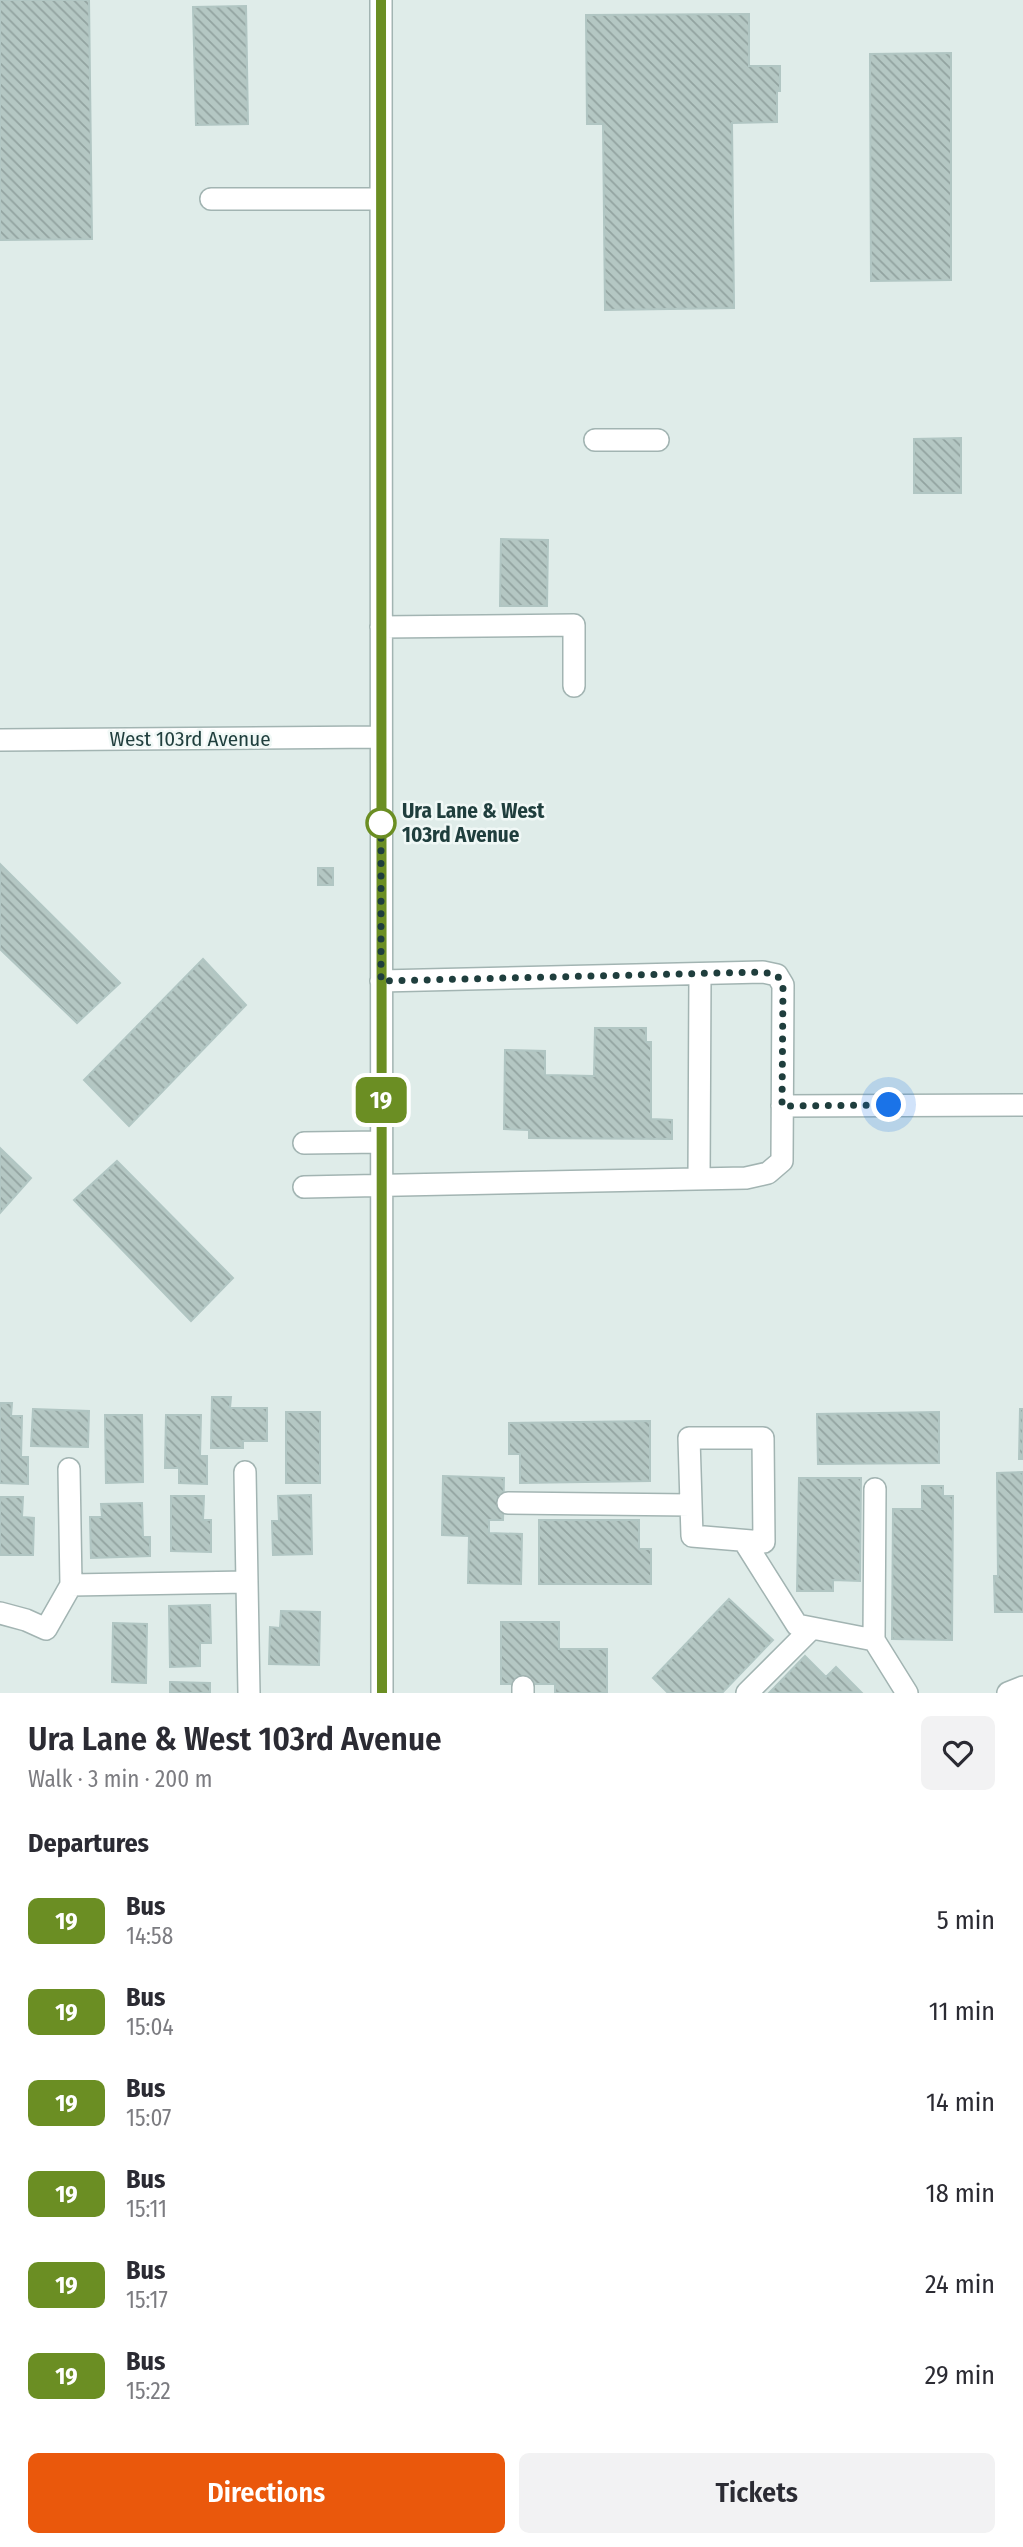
<!DOCTYPE html>
<html lang="en">
<head>
<meta charset="utf-8">
<style>
	body { margin:0; font-family:"Fira Sans Condensed",sans-serif; background:#f2f2f3; color:#2b2b33; height:100vh; display:flex; flex-direction:column; font-size:26px; white-space:nowrap }
	* { box-sizing:border-box; margin:0 }
	p { font-size:23px; color:#7c7c81 }
	.icon { flex:none; width:38px; height:38px; fill:none; stroke:currentColor; stroke-width:2; stroke-linecap:round; stroke-linejoin:round }
	.map { position:relative; height:1693px; overflow:hidden }
	.side { display:flex; flex-direction:column; background:#fff; flex:1 }
	.side>* { flex:none }
	.badge { padding:0 14px; border-radius:10px; font-size:24px; line-height:46px }
	.you { position:absolute; width:35px; height:35px; margin:-18px; border:5px solid #fff; border-radius:50%; background:#1a73e8; box-shadow:0 0 0 10px #1a73e833 }
	.map>.badge { position:absolute; translate:-50% -50%; box-shadow:0 0 0 4px #fff }
	h2 { padding:0 28px; font-size:26px; line-height:63px }
	.round { display:grid; place-items:center; flex:none; width:74px; height:74px; border-radius:10px; background:#f2f2f3 }
	.headline { display:flex; align-items:center; justify-content:space-between; height:119px; padding:0 28px }
	h1 { font-size:33px; font-weight:600; line-height:52px }
	.cta { display:flex; gap:14px; margin-top:auto; padding:14px 28px }
	.cta a { flex:1; height:80px; border-radius:10px; background:#ea580c; color:#fff; font-size:28px; font-weight:600; line-height:80px; text-align:center }
	.cta a+a { background:#f2f2f3; color:#2b2b33 }
	ul { padding:0; list-style:none }
	li { display:flex; align-items:center; gap:21px; height:91px; padding:0 28px }
	li div { flex:1 }
	li b { display:block; font-size:26px }
	li em { font-style:normal }
	li .badge { min-width:77px; font-weight:700; text-align:center }
	.map>svg:first-child { display:block }
</style>
</head>
<body>
<div class="map">
<svg width="1023" height="1693" viewBox="0 0 1023 1693">
	<defs>
		<pattern id="building-back-hatch" width="6" height="6" patternUnits="userSpaceOnUse" patternTransform="scale(1.75)"><rect width="6" height="6" fill="#b4c7c3"/><path d="M-1 5l2 2M0 0l6 6M5-1l2 2" fill="none" stroke="#92a3a0"/></pattern>
	</defs>
	<rect width="100%" height="100%" fill="#dfece9"/>
	<!-- building -->
	<path fill="url(#building-back-hatch)" stroke="#b1c6c3" stroke-width="2" d="M 0,0 L 89,0 L 92,239 L 0,240 Z
		M 246,6 L 248,124 L 196,125 L 193,7 Z
		M 749,14 L 749,66 L 780,66 L 780,91 L 777,91 L 777,122 L 732,123 L 734,308 L 605,310 L 603,124 L 587,124 L 586,15 Z
		M 951,53 L 951,280 L 871,281 L 870,54 Z
		M 961,438 L 961,493 L 914,493 L 914,439 Z
		M 501,539 L 548,540 L 547,606 L 500,606 Z
		M 0,864 L 120,983 L 77,1023 L 0,949 Z
		M 318,868 L 333,868 L 333,885 L 318,885 Z
		M 203,959 L 246,1005 L 129,1126 L 84,1080 Z
		M 595,1028 L 646,1028 L 646,1042 L 651,1042 L 651,1119 L 672,1120 L 672,1139 L 529,1138 L 529,1130 L 504,1129 L 505,1050 L 545,1051 L 545,1075 L 594,1076 Z
		M 0,1148 L 31,1178 L 0,1213 Z
		M 117,1161 L 233,1278 L 191,1321 L 74,1200 Z
		M 212,1397 L 231,1397 L 230,1408 L 267,1408 L 267,1441 L 243,1441 L 243,1448 L 211,1448 Z
		M 0,1403 L 12,1403 L 11,1416 L 22,1416 L 21,1457 L 28,1457 L 28,1484 L 0,1483 Z
		M 33,1409 L 89,1411 L 88,1447 L 31,1446 Z
		M 1020,1409 L 1023,1409 L 1023,1459 L 1019,1459 Z
		M 286,1412 L 320,1412 L 320,1483 L 286,1483 Z
		M 939,1412 L 939,1463 L 818,1464 L 817,1414 Z
		M 105,1415 L 142,1415 L 143,1482 L 106,1483 Z
		M 166,1415 L 201,1415 L 200,1456 L 207,1456 L 207,1484 L 179,1483 L 179,1468 L 165,1468 Z
		M 650,1421 L 650,1481 L 520,1483 L 520,1454 L 509,1454 L 509,1423 Z
		M 1023,1472 L 1023,1612 L 995,1612 L 994,1576 L 998,1576 L 997,1473 Z
		M 443,1476 L 504,1478 L 503,1520 L 489,1520 L 489,1533 L 522,1534 L 521,1584 L 468,1583 L 469,1536 L 442,1535 Z
		M 799,1478 L 861,1478 L 860,1581 L 833,1580 L 833,1591 L 797,1591 Z
		M 922,1486 L 943,1486 L 943,1496 L 953,1496 L 952,1640 L 892,1639 L 893,1509 L 922,1509 Z
		M 311,1495 L 312,1554 L 273,1555 L 272,1521 L 279,1521 L 278,1496 Z
		M 171,1496 L 204,1496 L 203,1520 L 211,1520 L 211,1552 L 171,1551 Z
		M 0,1497 L 23,1497 L 22,1517 L 34,1518 L 33,1555 L 0,1555 Z
		M 142,1503 L 143,1537 L 150,1537 L 150,1556 L 91,1558 L 90,1517 L 102,1517 L 101,1504 Z
		M 539,1520 L 639,1520 L 639,1549 L 651,1549 L 651,1584 L 539,1584 Z
		M 729,1599 L 773,1640 L 722,1693 L 668,1693 L 653,1678 Z
		M 210,1605 L 211,1643 L 200,1643 L 200,1666 L 170,1667 L 169,1606 Z
		M 281,1611 L 320,1612 L 319,1665 L 269,1664 L 270,1627 L 280,1628 Z
		M 501,1622 L 559,1622 L 559,1649 L 607,1649 L 607,1693 L 555,1693 L 555,1684 L 501,1684 Z
		M 113,1623 L 147,1624 L 146,1683 L 112,1682 Z
		M 805,1656 L 826,1677 L 836,1667 L 861,1692 L 769,1693 Z
		M 170,1682 L 210,1683 L 210,1693 L 170,1693 Z"/>
	<g fill="none" stroke-linecap="round" stroke-linejoin="round">
		<!-- minor casing -->
		<g stroke="#a2b4b2" stroke-width="24">
			<path id="minor" d="M 381,0 L 382,1693
				M 211,199 L 381,199
				M 595,440 L 658,440
				M 381,627 L 574,625 L 574,686
				M 0,740 L 381,737
				M 782,1106 L 1023,1105
				M 304,1143 L 381,1142
				M 699,1179 L 700,974
				M 304,1187 L 746,1178 L 768,1173 L 782,1161 L 783,985 L 777,975 L 763,972 L 381,981
				M 689,1438 L 763,1438 L 764,1542 L 692,1536 Z
				M 245,1472 L 249,1693
				M 508,1503 L 690,1505
				M 744,1541 L 797,1625 L 874,1640 L 907,1693
				M 71,1585 L 247,1582
				M 0,1613 L 26,1620 L 46,1629 L 71,1585 L 69,1469
				M 874,1640 L 875,1489
				M 523,1693 L 523,1687
				M 747,1693 L 812,1628
				M 1008,1693 L 1023,1687"/>
		</g>
		<!-- minor -->
		<use href="#minor" stroke="#fff" stroke-width="21"/>
	</g>
	<g fill="none" stroke-linecap="round" stroke-linejoin="round">
		<!-- line casing -->
		<g stroke="#fff" stroke-width="16">
			<path id="line" d="M 381,0 L 382,1693"/>
		</g>
		<!-- line -->
		<use href="#line" stroke="#6b8e23" stroke-width="10"/>
		<!-- walk -->
		<path stroke="#1f3e3d" stroke-width="7" stroke-dasharray="0 12.6" d="M 381,823 L 381,818 L 381,981 L 762,972 L 777,975 L 783,985 L 782,1106 L 889,1105"/>
	</g>
	<!-- markers -->
	<circle fill="#fff" stroke="#6b8e23" stroke-width="3.5" cx="381" cy="823" r="14"/>
	<g text-anchor="middle" dominant-baseline="central" stroke-width="5" stroke-linejoin="round" paint-order="stroke">
		<!-- street labels -->
		<g font-size="21" fill="#1f3e3d" stroke="#f0f8f6">
			<text x="190" y="739">West 103rd Avenue</text>
		</g>
		<!-- stop labels -->
		<g font-size="21" font-weight="bold" fill="#1f3e3d" stroke="#f0f8f6" text-anchor="start">
			<text x="402" y="811">Ura Lane &amp; West<tspan x="402" dy="24">103rd Avenue</tspan></text>
		</g>
	</g>
</svg>
<div class="you" style="left:889px;top:1105px"></div>
<b class="badge" style="left:381px;top:1100px;background:#6b8e23;color:#fff">19</b>
</div>
<section class="side">
<div class="headline"><div><h1>Ura Lane &amp; West 103rd Avenue</h1><p>Walk · 3 min · 200 m</p></div><a class="round"><svg class="icon" aria-label="heart" viewBox="0 0 24 24"><path d="M12 20l-8-8c-3-5 5-10 8-4 3-6 11-1 8 4z"/></svg></a></div>
<h2>Departures</h2>
<ul>
<li><span class="badge" style="background:#6b8e23;color:#fff">19</span><div><b>Bus</b><p>14:58</p></div><em>5 min</em></li>
<li><span class="badge" style="background:#6b8e23;color:#fff">19</span><div><b>Bus</b><p>15:04</p></div><em>11 min</em></li>
<li><span class="badge" style="background:#6b8e23;color:#fff">19</span><div><b>Bus</b><p>15:07</p></div><em>14 min</em></li>
<li><span class="badge" style="background:#6b8e23;color:#fff">19</span><div><b>Bus</b><p>15:11</p></div><em>18 min</em></li>
<li><span class="badge" style="background:#6b8e23;color:#fff">19</span><div><b>Bus</b><p>15:17</p></div><em>24 min</em></li>
<li><span class="badge" style="background:#6b8e23;color:#fff">19</span><div><b>Bus</b><p>15:22</p></div><em>29 min</em></li>
</ul>
<div class="cta"><a>Directions</a><a>Tickets</a></div>
</section>
</body>
</html>
